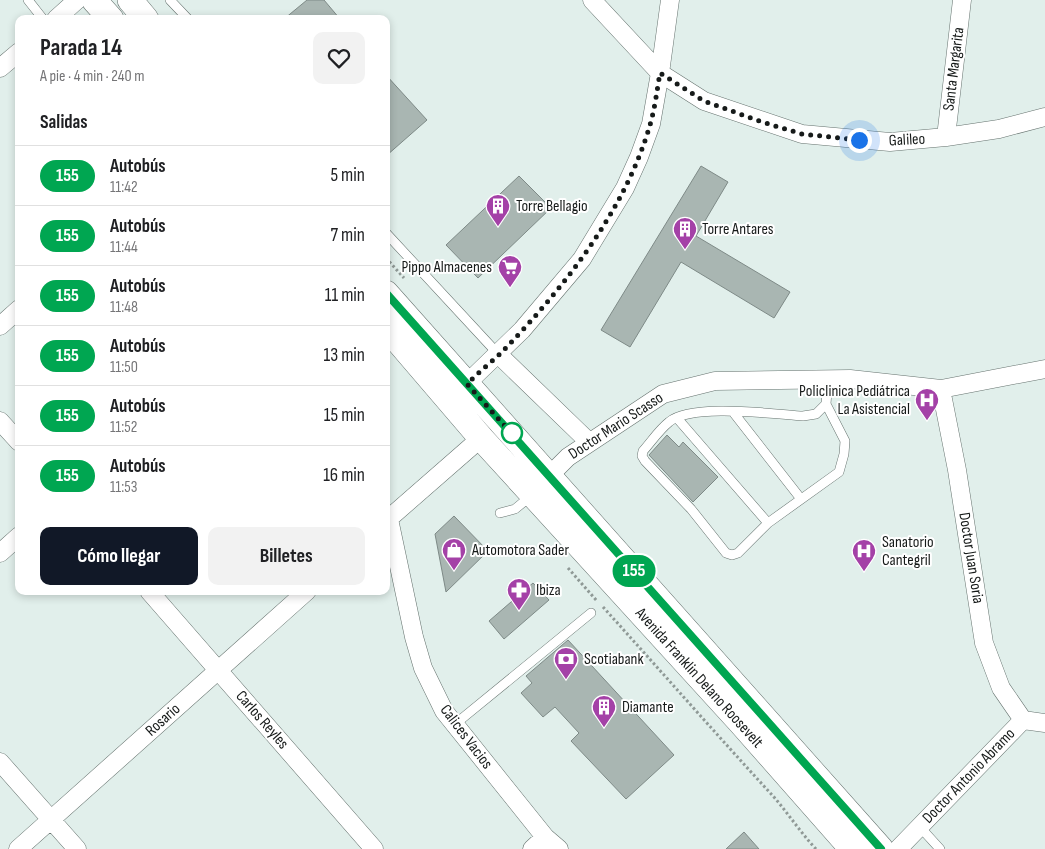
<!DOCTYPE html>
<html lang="es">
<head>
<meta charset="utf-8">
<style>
	body { margin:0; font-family:"Sofia Sans Condensed",sans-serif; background:#f2f2f2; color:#202124; height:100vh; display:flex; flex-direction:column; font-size:19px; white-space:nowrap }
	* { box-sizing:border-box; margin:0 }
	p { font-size:16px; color:#757577 }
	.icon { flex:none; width:28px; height:28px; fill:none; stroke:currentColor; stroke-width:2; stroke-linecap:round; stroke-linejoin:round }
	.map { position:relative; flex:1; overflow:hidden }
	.panel { position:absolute; left:15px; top:15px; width:375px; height:580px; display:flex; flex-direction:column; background:#fff; border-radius:10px; box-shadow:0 2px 8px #0003 }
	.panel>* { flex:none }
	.badge { padding:0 10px; border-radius:16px; font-size:18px; line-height:32px }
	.you { position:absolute; width:25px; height:25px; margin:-12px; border:4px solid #fff; border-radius:50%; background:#1a73e8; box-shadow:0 0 0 8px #1a73e833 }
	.map>.badge { position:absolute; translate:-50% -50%; box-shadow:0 0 0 2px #fff }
	h2 { padding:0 25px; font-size:19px; line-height:45px }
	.round { display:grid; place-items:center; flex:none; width:52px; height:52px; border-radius:10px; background:#f2f2f2 }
	.summary { display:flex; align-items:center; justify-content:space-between; height:85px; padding:0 25px }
	h1 { font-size:24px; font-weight:700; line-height:38px }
	.cta { display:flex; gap:10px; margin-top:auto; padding:10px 25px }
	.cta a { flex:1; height:58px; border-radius:10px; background:#111827; color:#fff; font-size:20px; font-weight:700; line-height:58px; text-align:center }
	.cta a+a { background:#f2f2f2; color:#202124 }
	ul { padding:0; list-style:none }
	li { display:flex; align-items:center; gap:15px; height:60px; padding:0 25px; border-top:1px solid #e0e0e0 }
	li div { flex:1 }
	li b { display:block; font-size:19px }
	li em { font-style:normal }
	li .badge { min-width:55px; font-weight:700; text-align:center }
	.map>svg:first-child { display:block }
</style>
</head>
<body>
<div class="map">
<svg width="1045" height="849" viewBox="0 0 1045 849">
	<rect width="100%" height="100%" fill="#e1efeb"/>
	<!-- building -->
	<path fill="#a9b6b2" stroke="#7e8a87" d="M 307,0 L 324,0 L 340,19 L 284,19 Z
		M 386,75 L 427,120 L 386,156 Z
		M 701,166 L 728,182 L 696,236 L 790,292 L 774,318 L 681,262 L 630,347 L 601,330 Z
		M 519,176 L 551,208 L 478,278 L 446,245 Z
		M 667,435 L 679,447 L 683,442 L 718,477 L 693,502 L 649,455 Z
		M 454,516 L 488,551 L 446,592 L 435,534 Z
		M 533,583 L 549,600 L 504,639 L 489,621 Z
		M 568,640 L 674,755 L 626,799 L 571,741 L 579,733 L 555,707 L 543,717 L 521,693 L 532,683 L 526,676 Z
		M 744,832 L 759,849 L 726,849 Z"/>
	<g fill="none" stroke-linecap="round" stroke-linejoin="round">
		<!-- service casing -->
		<g stroke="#65726e" stroke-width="10">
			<path id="service" d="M 28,0 L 43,19
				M 170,0 L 188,19
				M 386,233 L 499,355
				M 826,404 L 816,414 L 803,416 C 773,414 691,403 669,422 C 659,430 651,442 643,451 L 642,456 L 645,461 L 691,509 L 726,553 L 732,555 L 738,553 L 768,523 L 839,472 L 844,454 L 845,441 L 826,404 L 828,380
				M 733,412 L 801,499
				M 677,418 L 768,523
				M 500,513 L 515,509 L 532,495
				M 454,725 L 591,613
				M 920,827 L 940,849"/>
		</g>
		<!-- minor casing -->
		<g stroke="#65726e" stroke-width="19">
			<path id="minor" d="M 592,0 L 660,73 L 704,101 L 802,134 L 890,142 L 946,137 L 999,129 L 1045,117
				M 56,19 L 77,0
				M 0,68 L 19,52
				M 946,137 L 962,0
				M 0,326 L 19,309
				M 499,355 L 589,442
				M 941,389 L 957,470 L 984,643 L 1001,688 L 1023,720
				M 459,391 L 522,330 L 582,259 L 625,188 L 639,157 L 651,124 L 660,73 L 670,0
				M 0,421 L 19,442
				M 542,483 L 568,457 L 663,394 L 715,381 L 850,379 L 941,389 L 1045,369
				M 389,519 L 414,637 L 423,668 L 444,711 L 545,837 L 559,849
				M 386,521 L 481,438
				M 0,553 L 19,536
				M 149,591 L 374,849
				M 1023,720 L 1045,723
				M 0,762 L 77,849
				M 18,849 L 307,591
				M 532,849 L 545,837
				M 898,849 L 1023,720"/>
		</g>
		<!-- secondary casing -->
		<g stroke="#65726e" stroke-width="26">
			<path id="secondary" d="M 94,0 L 111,19
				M 130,0 L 146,19
				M 386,293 L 881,849
				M 386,327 L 481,438 L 741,723 L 852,849"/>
		</g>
		<!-- path -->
		<path stroke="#8f9996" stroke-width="3" stroke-dasharray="2.5 2.5" stroke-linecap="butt" d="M 386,258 L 404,278
			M 568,568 L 597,601
			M 603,607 C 660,670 716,734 773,796 C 788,813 800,832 816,849"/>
		<!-- service -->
		<use href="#service" stroke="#fff" stroke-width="9"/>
		<!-- minor -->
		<use href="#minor" stroke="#fff" stroke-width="18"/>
		<!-- secondary -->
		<use href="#secondary" stroke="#fff" stroke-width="25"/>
	</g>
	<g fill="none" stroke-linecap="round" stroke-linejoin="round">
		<!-- line casing -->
		<g stroke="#fff" stroke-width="11">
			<path id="line" d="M 386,293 L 881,849"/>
		</g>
		<!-- line -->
		<use href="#line" stroke="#00a651" stroke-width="8"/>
		<!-- walk -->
		<path stroke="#161a19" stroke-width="5" stroke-dasharray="0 9" d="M 512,433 L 514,436 L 467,384 C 478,373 490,363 501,353 C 563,289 625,211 650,125 C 655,108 657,90 660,73 L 704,101 L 762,122 L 802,134 L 859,140"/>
	</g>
	<!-- icons -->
	<defs>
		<g id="building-pin" transform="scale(1.25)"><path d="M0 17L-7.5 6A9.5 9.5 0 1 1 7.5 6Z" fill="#a441a7" stroke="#fff"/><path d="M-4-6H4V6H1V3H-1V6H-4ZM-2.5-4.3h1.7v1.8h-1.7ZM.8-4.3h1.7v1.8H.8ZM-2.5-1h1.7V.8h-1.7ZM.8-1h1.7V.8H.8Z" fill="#fff"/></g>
		<g id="supermarket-pin" transform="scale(1.25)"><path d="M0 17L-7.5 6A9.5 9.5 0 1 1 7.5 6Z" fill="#a441a7" stroke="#fff"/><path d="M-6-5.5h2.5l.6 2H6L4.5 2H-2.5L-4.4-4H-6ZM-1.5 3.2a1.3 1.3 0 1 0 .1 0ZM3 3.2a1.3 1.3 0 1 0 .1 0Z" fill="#fff"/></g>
		<g id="hospital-pin" transform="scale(1.25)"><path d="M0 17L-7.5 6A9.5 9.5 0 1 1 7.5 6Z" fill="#a441a7" stroke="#fff"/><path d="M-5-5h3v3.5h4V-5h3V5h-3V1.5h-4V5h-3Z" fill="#fff"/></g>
		<g id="shop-pin" transform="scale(1.25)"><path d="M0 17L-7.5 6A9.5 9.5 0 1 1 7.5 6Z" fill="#a441a7" stroke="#fff"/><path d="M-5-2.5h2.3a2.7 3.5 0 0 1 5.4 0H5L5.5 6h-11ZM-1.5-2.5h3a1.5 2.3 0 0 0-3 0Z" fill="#fff"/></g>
		<g id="pharmacy-pin" transform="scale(1.25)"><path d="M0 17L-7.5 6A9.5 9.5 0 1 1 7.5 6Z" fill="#a441a7" stroke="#fff"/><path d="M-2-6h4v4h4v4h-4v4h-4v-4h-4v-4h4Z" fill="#fff"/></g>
		<g id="bank-pin" transform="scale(1.25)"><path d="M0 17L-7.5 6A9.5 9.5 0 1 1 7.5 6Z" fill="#a441a7" stroke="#fff"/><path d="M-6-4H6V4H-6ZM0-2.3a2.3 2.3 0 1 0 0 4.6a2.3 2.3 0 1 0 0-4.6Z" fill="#fff"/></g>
	</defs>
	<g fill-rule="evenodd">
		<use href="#building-pin" x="498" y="206"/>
		<use href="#building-pin" x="685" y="229"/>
		<use href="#supermarket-pin" x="510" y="267"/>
		<use href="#hospital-pin" x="927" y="400"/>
		<use href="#shop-pin" x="454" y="550"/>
		<use href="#hospital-pin" x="864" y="551"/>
		<use href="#pharmacy-pin" x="519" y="590"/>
		<use href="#bank-pin" x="566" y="659"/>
		<use href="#building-pin" x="604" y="707"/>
	</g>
	<!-- markers -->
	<circle fill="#fff" stroke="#00a651" stroke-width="2.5" cx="512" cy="433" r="10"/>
	<g text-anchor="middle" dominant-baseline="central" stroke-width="4" stroke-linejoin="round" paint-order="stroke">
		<!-- street labels -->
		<g font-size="16" fill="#161a19" stroke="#fff">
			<text transform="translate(954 69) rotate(-83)">Santa Margarita</text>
			<text transform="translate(907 140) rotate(-3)">Galileo</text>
			<text transform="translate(616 426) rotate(-33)">Doctor Mario Scasso</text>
			<text transform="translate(971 558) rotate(81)">Doctor Juan Soria</text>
			<text transform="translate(699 678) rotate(48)">Avenida Franklin Delano Roosevelt</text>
			<text transform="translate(163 720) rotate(-42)">Rosario</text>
			<text transform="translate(262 720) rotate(49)">Carlos Reyles</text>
			<text transform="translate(466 737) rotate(53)">Calices Vacios</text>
			<text transform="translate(969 776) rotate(-46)">Doctor Antonio Abramo</text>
		</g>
		<!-- poi labels -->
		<g font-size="16" fill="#161a19" stroke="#fff" text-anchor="start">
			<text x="516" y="206">Torre Bellagio</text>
			<text x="702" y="229">Torre Antares</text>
			<text x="492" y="267" text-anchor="end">Pippo Almacenes</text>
			<text x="910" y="391" text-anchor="end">Policlinica Pediátrica<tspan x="910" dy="18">La Asistencial</tspan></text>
			<text x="882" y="542">Sanatorio<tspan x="882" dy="18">Cantegril</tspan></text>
			<text x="472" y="550">Automotora Sader</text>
			<text x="536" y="590">Ibiza</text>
			<text x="584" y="659">Scotiabank</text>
			<text x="622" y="707">Diamante</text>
		</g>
	</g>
</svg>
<div class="you" style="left:859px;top:140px"></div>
<b class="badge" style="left:634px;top:571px;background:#00a651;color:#fff">155</b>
<section class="panel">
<div class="summary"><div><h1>Parada 14</h1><p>A pie · 4 min · 240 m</p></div><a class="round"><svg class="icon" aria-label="heart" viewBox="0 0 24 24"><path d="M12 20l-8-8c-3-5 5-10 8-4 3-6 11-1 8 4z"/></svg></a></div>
<h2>Salidas</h2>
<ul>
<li><span class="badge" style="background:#00a651;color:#fff">155</span><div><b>Autobús</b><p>11:42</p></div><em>5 min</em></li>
<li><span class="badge" style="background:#00a651;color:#fff">155</span><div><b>Autobús</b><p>11:44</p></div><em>7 min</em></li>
<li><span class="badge" style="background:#00a651;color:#fff">155</span><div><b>Autobús</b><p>11:48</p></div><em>11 min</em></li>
<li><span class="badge" style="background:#00a651;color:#fff">155</span><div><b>Autobús</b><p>11:50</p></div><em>13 min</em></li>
<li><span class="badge" style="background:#00a651;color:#fff">155</span><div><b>Autobús</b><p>11:52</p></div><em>15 min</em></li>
<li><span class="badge" style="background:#00a651;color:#fff">155</span><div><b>Autobús</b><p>11:53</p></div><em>16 min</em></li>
</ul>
<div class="cta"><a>Cómo llegar</a><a>Billetes</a></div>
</section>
</div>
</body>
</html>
